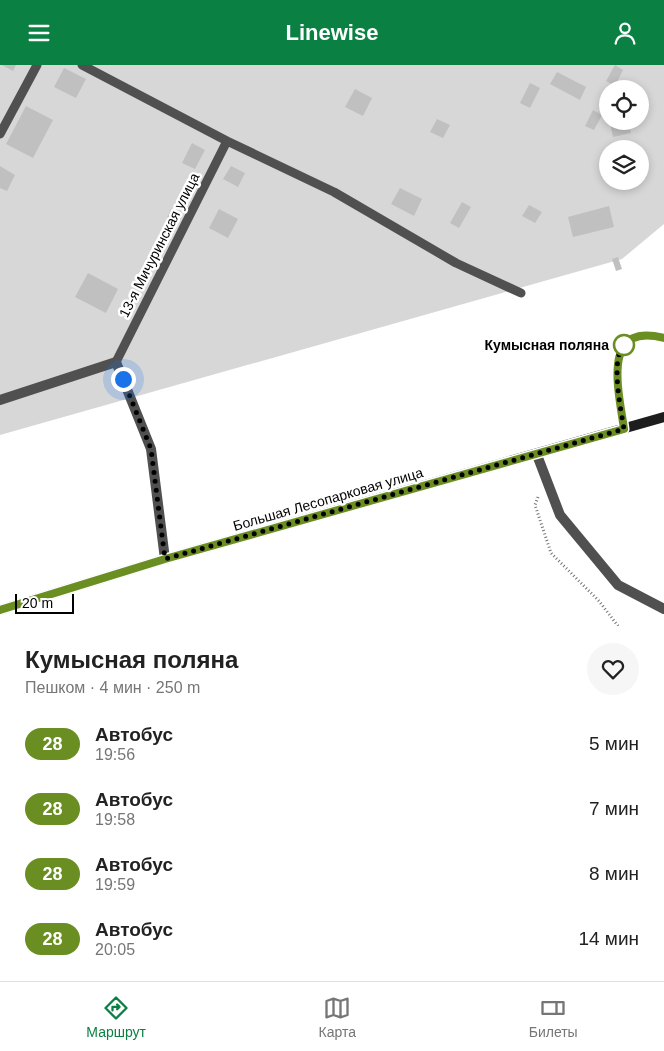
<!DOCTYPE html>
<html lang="ru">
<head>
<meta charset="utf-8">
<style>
	body { margin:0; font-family:Helvetica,sans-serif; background:#f6f6f6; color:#222; height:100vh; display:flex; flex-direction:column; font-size:19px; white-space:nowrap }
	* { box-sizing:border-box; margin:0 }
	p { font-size:16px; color:#767676 }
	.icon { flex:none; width:28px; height:28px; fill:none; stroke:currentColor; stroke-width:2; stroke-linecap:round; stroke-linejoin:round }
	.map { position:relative; height:561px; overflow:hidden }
	.details { display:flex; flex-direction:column; background:#fff; flex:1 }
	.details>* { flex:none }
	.badge { padding:0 10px; border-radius:16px; font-size:18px; line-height:32px }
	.fabs { position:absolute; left:599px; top:15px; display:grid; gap:10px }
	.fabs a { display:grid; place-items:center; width:50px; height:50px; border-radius:50%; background:#fff; box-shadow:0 2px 8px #0003; font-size:25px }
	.scale { position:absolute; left:15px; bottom:12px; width:59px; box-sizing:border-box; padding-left:5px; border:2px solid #000; border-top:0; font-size:14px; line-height:18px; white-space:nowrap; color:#000; -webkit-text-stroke:4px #fff; paint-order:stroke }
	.you { position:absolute; width:25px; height:25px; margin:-12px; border:4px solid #fff; border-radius:50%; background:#1a73e8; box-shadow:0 0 0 8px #1a73e833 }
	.map>.badge { position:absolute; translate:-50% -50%; box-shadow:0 0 0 2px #fff }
	.round { display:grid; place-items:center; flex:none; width:52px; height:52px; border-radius:26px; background:#f6f6f6 }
	.overview { display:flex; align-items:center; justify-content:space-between; height:85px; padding:0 25px }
	h1 { font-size:24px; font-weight:700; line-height:38px }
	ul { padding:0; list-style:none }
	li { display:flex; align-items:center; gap:15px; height:65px; padding:0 25px }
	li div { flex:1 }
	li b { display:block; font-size:19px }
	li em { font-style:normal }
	li .badge { min-width:55px; font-weight:700; text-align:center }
	header { display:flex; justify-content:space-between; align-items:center; height:65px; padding:0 25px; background:#0b8043; color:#fff; font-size:22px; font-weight:700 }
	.menu { display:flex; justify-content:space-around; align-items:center; height:70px; border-top:1px solid #e0e0e0; background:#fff; font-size:14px; color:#767676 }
	.menu a { display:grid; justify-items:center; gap:2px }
	.menu .current { color:#0b8043 }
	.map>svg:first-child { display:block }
</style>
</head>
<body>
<header><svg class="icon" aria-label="menu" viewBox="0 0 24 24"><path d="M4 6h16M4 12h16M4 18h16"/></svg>Linewise<svg class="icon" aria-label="person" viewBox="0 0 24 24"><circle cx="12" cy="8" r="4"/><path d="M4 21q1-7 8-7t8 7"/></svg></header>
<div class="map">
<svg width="664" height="561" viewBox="0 0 664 561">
	<rect width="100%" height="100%" fill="#fff"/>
	<!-- green -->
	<path fill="#d7d7d7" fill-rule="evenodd" d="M 0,0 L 664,0 L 664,159 L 622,194 L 0,370 ZM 608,24 L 640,24 L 640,56 L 608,56 ZM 608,84 L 640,84 L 640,116 L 608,116 Z"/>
	<!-- building -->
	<path fill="#c0c0c0" d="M 2,0 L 16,0 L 13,6 Z
		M 615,0 L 623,5 L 615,21 L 606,16 Z
		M 64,3 L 86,14 L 76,33 L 54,22 Z
		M 557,7 L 586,22 L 580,35 L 550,19 Z
		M 530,18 L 540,23 L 530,43 L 520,38 Z
		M 355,24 L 372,33 L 363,51 L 345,42 Z
		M 26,41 L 53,55 L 33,93 L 6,79 Z
		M 593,45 L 602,50 L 594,65 L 585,61 Z
		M 437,54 L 450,60 L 443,73 L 430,67 Z
		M 615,56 L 628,56 L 631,68 L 613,72 L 610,58 Z
		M 192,78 L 205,85 L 195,104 L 182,98 Z
		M 0,101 L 15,110 L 7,126 L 0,123 Z
		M 231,101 L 245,108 L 238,122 L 223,114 Z
		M 400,123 L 422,134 L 414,151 L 391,139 Z
		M 462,137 L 471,142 L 459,163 L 450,158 Z
		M 529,140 L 542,147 L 535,158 L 522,151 Z
		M 609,141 L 614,162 L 573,172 L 568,152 Z
		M 171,144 L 180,148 L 176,157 L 167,153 Z
		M 219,144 L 238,154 L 228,173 L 209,163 Z
		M 618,192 L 622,204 L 616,206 L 612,194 Z
		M 88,208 L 118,224 L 106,248 L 75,232 Z"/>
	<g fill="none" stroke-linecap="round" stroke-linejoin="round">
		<!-- path -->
		<path stroke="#727272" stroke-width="3" stroke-dasharray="1 2.5" stroke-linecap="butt" d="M 538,432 L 535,440 L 551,488 L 599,536 L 618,561"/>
		<!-- lane -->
		<path stroke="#505050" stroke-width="9" d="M 82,0 L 227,76 L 334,127 L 456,198 L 521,228
			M 0,69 L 37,0
			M 116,297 L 227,76
			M 624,364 C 619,327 600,256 664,273"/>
		<!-- street -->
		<path stroke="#505050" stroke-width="10" d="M 0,335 L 116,297 L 151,384 L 165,494
			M 537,390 L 560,450 L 618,520 L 664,544"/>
		<!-- secondary -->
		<path stroke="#1d1d1d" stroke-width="10" d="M 0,545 L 165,494 L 664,352"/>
	</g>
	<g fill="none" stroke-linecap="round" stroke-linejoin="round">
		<!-- line casing -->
		<g stroke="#fff" stroke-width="11">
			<path id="line" d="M 0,545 L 165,494 L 624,364 C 619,327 600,256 664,273"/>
		</g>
		<!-- line -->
		<use href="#line" stroke="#6b8e23" stroke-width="8"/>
		<!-- walk -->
		<path stroke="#000" stroke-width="5" stroke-dasharray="0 9" d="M 123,314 L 151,384 L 165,494 L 624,364 C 621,345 610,294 624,280"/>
	</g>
	<!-- markers -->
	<circle fill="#fff" stroke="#6b8e23" stroke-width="2.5" cx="624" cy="280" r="10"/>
	<g text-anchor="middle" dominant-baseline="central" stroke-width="5" stroke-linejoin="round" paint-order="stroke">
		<!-- street labels -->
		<g font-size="14" fill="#000" stroke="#fff">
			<text transform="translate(159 180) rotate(-63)">13-я Мичуринская улица</text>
			<text transform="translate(328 434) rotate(-16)">Большая Лесопарковая улица</text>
		</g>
		<!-- stop labels -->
		<g font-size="14" font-weight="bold" fill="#000" stroke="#fff" text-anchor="end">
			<text x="609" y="280">Кумысная поляна</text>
		</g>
	</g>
</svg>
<div class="fabs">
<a><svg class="icon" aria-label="locate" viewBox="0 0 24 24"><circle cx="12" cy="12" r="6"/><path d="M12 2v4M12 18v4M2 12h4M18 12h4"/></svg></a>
<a><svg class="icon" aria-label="layers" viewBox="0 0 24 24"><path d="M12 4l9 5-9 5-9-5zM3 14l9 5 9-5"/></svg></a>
</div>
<div class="scale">20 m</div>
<div class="you" style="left:123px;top:314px"></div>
</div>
<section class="details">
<div class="overview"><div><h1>Кумысная поляна</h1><p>Пешком · 4 мин · 250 m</p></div><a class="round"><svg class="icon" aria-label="heart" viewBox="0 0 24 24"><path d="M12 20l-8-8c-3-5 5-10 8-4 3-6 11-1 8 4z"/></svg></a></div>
<ul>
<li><span class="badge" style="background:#6b8e23;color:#fff">28</span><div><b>Автобус</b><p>19:56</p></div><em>5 мин</em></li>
<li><span class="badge" style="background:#6b8e23;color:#fff">28</span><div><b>Автобус</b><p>19:58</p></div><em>7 мин</em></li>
<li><span class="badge" style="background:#6b8e23;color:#fff">28</span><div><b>Автобус</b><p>19:59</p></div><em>8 мин</em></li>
<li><span class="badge" style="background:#6b8e23;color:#fff">28</span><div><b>Автобус</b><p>20:05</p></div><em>14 мин</em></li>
</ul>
</section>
<nav class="menu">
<a class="current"><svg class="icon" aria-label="directions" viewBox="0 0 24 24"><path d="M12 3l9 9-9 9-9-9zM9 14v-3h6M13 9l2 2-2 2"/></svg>Маршрут</a>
<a><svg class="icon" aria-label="map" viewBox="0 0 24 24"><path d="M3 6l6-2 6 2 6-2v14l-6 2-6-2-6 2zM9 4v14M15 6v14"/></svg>Карта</a>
<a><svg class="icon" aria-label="tickets" viewBox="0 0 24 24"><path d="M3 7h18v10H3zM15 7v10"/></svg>Билеты</a>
</nav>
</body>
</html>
